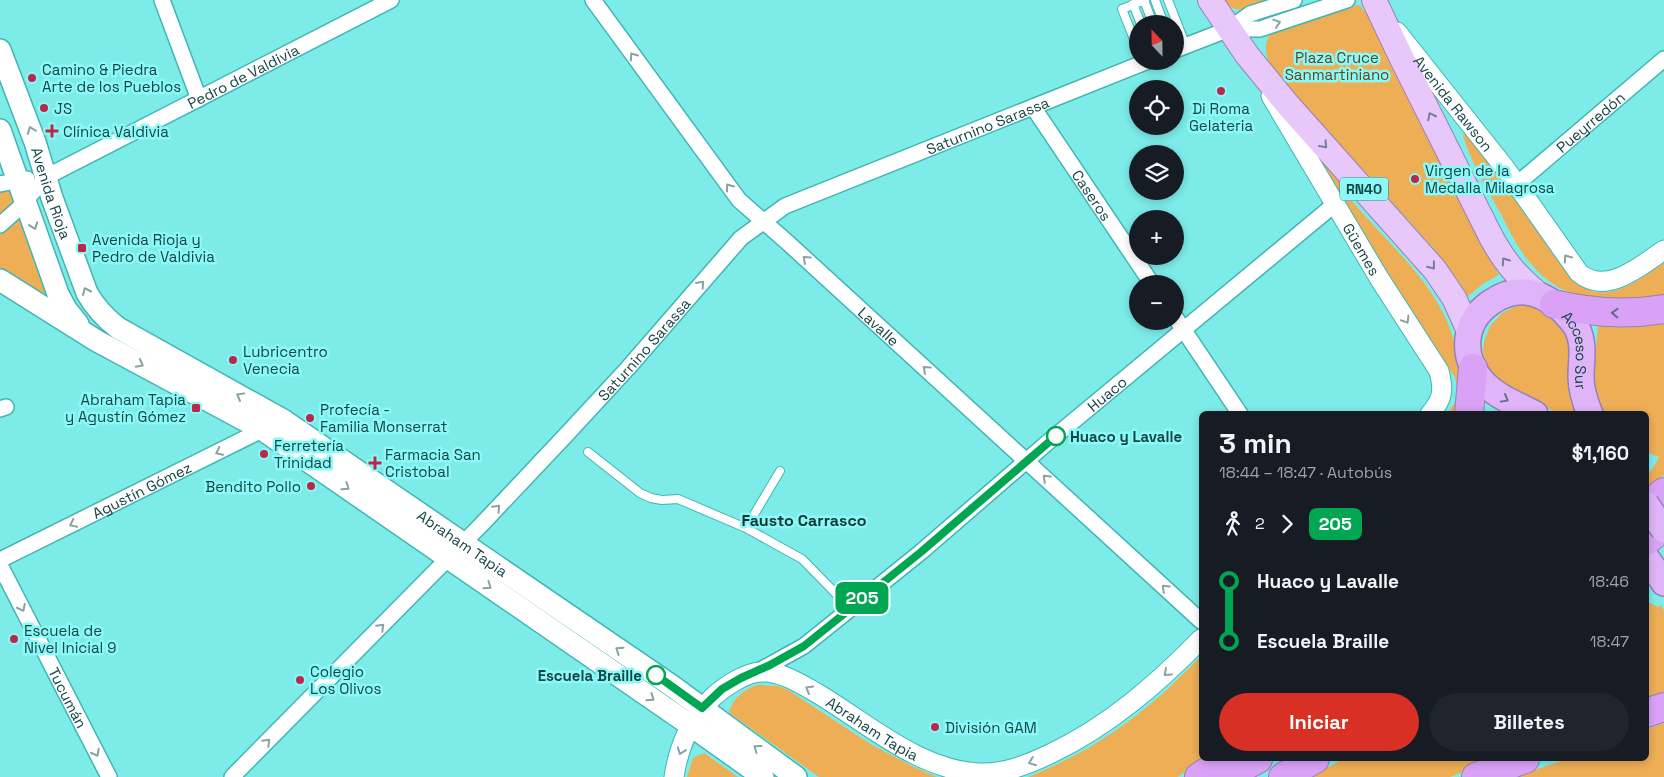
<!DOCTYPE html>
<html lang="es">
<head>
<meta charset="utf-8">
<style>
	body { margin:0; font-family:"Space Grotesk",sans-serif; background:#20242c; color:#f1f3f6; height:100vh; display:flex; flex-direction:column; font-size:19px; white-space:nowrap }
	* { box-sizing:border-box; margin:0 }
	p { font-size:16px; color:#9ea1a6 }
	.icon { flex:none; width:28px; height:28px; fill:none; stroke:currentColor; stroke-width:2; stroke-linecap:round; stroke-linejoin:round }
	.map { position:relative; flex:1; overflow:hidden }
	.drawer { position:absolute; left:1199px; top:411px; width:450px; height:350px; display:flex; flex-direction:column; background:#171b24; border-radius:8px; box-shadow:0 2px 8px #0003 }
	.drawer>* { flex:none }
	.badge { padding:0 10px; border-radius:8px; font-size:18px; line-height:32px }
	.needle { width:32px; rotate:338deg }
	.controls { position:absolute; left:1129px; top:15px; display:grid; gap:10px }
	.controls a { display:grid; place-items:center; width:55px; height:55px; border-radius:50%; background:#171b24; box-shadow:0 2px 8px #0003; font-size:25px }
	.map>.badge { position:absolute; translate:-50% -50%; box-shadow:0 0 0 2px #fff }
	.legs { display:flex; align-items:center; gap:8px; height:55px; padding:0 20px; font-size:16px }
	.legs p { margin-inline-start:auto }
	.summary { display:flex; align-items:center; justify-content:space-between; height:85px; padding:0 20px }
	h1 { font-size:28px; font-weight:800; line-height:38px }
	.primary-button { display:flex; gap:10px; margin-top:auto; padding:10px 20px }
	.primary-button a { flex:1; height:58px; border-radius:30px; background:#d93025; color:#fff; font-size:20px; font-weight:800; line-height:58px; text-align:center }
	.primary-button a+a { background:#20242c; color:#f1f3f6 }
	ul { padding:0 20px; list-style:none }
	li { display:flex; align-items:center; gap:18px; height:60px; font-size:19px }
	li i { display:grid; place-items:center; width:8px; height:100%; margin:0 6px; background:currentColor }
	li i::after { content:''; width:12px; height:12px; margin:-6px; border:4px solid; border-radius:50%; background:#171b24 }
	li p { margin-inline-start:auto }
	li:first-child i { background:linear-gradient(#0000 50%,currentColor 0) }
	li:last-child i { background:linear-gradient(currentColor 50%,#0000 0) }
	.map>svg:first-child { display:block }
</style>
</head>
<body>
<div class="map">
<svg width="1664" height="777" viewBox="0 0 1664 777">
	<rect width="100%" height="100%" fill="#7dece9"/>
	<!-- green -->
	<path fill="#edae56" d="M 1221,0 L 1269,0 C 1248,8 1240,17 1221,0 Z
		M 1356,5 L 1359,5 L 1370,18 L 1461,205 L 1499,275 L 1484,283 L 1468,296 L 1452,272 L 1434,249 L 1274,72 C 1267,60 1262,47 1270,34 Z
		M 1468,131 L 1578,284 C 1608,306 1638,280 1664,263 L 1664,296 C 1616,301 1567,307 1533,266 C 1519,251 1510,232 1501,214 C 1487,190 1473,165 1464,139 L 1463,134 Z
		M 1316,155 L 1320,158 L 1342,184 L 1339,186 C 1352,201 1364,215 1377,229 C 1410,264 1446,301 1456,349 C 1460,370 1458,392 1456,414 L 1447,414 C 1458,401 1459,393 1455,377 L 1423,333 Z
		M 6,190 L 12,192 L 16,200 L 0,216 L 0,193 Z
		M 22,218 L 53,301 L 0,271 L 0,235 Z
		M 1525,305 L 1534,306 L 1557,319 L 1569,338 L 1577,414 L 1557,414 L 1540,403 L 1514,393 L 1489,371 L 1484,360 L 1483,351 L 1484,342 L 1490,326 L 1502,313 L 1517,306 Z
		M 1664,319 L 1664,475 L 1650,486 L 1646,480 L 1646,475 L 1653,468 L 1659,457 L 1646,452 L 1646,414 L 1605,414 L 1598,398 L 1593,377 L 1598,326 L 1623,326 Z
		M 1646,601 L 1658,607 L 1661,605 L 1664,611 L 1664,694 L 1646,700 Z
		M 1201,656 L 1201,759 L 1207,759 L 1177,777 L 1028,777 C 1071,760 1112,736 1148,706 C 1167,691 1184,673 1201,656 Z
		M 757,685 L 778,686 L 788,690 L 872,745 L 914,767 L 937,777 L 819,777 L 731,714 L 729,711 C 735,697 743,690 757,685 Z
		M 1664,723 L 1664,777 L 1516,777 L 1566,759 L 1646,759 L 1646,729 Z
		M 704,753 L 738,777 L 687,777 L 693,758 Z
		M 1343,759 L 1496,759 L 1450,777 L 1311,777 Z"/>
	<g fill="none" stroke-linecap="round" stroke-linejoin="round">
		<!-- service casing -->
		<g stroke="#41b5b3" stroke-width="10">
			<path id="service" d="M 1144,0 L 1153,24
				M 1155,0 L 1164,24
				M 1168,0 L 1186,46
				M 1133,4 L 1141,24
				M 1138,49 L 1122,9 L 1145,0
				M 588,452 L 640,493 L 651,498 L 662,500 L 678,499 L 746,528 L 802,559 L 850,608
				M 746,528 L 780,471"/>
		</g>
		<!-- minor casing -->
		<g stroke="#41b5b3" stroke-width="18">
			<g id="minor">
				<path d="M 162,0 L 199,99"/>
				<path id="s1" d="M 593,0 L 739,200 L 787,242 L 1201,621"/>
				<path d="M 1229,29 L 1260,29 L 1347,0"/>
				<path d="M 1175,50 L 1229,29 L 1250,14 L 1294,0"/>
				<path id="s2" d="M 1033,107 L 1152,284"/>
				<path d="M 0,184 L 27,179"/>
				<path id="s3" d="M 1517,184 L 1664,59"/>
				<path id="s4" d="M 0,225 L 18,209 L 46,177 L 391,0"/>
				<path d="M 1175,317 L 1240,414"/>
				<path d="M 0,409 L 6,407"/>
				<path id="s5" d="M 0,560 L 270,426"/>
				<path id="s6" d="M 0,565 L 109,777"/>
				<path id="s7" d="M 757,672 L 804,646 L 921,552 L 1047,443 L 1335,204"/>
				<path id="s8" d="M 232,777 L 482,524 L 566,435 L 628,368 L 741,238 L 785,206 L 1148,61"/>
			</g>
		</g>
		<!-- tertiary casing -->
		<g stroke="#41b5b3" stroke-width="21">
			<g id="tertiary">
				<path id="s9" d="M 1397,32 L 1505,168 L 1579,273 C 1607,296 1640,266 1664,250"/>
				<path id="s10" d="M 1271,96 L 1379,278 L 1439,371 C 1444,390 1443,399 1430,414"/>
				<path id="s11" d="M 674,777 C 679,745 690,720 713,697 C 724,687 747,671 763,672 C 782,672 799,683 815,692 C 865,721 919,771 980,773 C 1005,774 1029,764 1052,753 C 1110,725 1157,684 1201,639"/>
			</g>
		</g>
		<!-- secondary casing -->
		<g stroke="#41b5b3" stroke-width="24">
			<g id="secondary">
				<path id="s12" d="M 0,50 L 35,142 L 52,198 L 87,293 C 95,307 105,318 118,328 L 283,420 L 672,686 L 796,777"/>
				<path d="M 0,130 L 58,294 L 66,309 L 78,324"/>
				<path d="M 0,280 L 97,341 L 263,430 L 690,725 L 763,777"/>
			</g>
		</g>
		<!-- primary casing -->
		<g stroke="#9481b8" stroke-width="26">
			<path id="primary" d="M 1210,0 L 1247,55 L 1288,105 L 1435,270 L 1454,298 L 1469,331
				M 1374,0 L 1402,59 L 1491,237 C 1506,264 1516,275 1539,295"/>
		</g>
		<!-- trunk casing -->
		<g stroke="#9481b8" stroke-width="28">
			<g id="trunk">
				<path id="s13" d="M 1535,414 C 1517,404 1498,398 1483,382 C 1461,358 1462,323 1490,303 C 1500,296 1513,291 1526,292 C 1538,293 1550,300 1560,308 C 1566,314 1572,320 1577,328 C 1585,344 1581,360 1581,377 C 1581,390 1585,402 1590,414"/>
				<path d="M 1646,557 L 1664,583"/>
			</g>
		</g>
		<!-- motorway casing -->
		<g stroke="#9481b8" stroke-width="30">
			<path id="motorway" d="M 1554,304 C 1591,313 1627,315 1664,309
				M 1469,414 L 1473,368
				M 1646,506 L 1664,492
				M 1646,541 L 1664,527
				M 1646,713 L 1664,707
				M 1199,777 L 1227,759
				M 1224,777 L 1258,759
				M 1283,777 L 1315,759
				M 1476,777 L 1525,759"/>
		</g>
		<!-- service -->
		<use href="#service" stroke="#fff" stroke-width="8"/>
		<!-- minor -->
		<use href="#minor" stroke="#fff" stroke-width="15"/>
		<!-- tertiary -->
		<use href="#tertiary" stroke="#fff" stroke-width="19"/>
		<!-- secondary -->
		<use href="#secondary" stroke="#fff" stroke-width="21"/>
		<!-- primary -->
		<use href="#primary" stroke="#e8c7fa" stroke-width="24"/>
		<!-- trunk -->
		<use href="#trunk" stroke="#e0b4f8" stroke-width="25"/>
		<!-- motorway -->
		<use href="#motorway" stroke="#d9a2f6" stroke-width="28"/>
		<!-- trunk-bridge casing -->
		<g stroke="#9481b8" stroke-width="28" stroke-linecap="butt">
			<path id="trunk-bridge" d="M 1646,504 L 1664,530"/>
		</g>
		<!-- trunk-bridge -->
		<use href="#trunk-bridge" stroke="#e0b4f8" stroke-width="25"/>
	</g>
	<!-- one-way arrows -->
	<defs><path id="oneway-chevron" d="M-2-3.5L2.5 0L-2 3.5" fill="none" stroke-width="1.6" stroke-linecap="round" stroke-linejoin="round" transform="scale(1.25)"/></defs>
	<g stroke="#8aa2a2">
		<use href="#oneway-chevron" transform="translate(1277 23) rotate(-18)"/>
		<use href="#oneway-chevron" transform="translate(633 56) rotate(-126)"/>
		<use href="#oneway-chevron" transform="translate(31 130) rotate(-111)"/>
		<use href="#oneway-chevron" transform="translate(729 187) rotate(-126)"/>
		<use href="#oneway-chevron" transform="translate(34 226) rotate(70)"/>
		<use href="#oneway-chevron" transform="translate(1567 258) rotate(-125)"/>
		<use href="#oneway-chevron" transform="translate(806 259) rotate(-138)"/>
		<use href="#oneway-chevron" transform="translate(701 284) rotate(-49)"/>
		<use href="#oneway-chevron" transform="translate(86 291) rotate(-114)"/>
		<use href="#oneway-chevron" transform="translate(1406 320) rotate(58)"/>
		<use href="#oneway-chevron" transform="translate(140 364) rotate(28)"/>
		<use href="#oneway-chevron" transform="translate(926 369) rotate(-138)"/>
		<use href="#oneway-chevron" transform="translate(240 396) rotate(-151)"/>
		<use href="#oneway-chevron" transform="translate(219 452) rotate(154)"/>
		<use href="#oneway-chevron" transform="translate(1046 478) rotate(-137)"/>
		<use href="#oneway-chevron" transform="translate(346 487) rotate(35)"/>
		<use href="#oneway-chevron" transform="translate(497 508) rotate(-47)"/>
		<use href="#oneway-chevron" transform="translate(73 524) rotate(154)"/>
		<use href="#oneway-chevron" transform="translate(488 586) rotate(35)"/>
		<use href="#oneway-chevron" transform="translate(1165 588) rotate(-137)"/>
		<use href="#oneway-chevron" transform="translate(22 608) rotate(63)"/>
		<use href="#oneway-chevron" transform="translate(381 627) rotate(-45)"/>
		<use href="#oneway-chevron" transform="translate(619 650) rotate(-145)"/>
		<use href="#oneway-chevron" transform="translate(1167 673) rotate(138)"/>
		<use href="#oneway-chevron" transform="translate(809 689) rotate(-150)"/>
		<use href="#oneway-chevron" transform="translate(651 698) rotate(35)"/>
		<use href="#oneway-chevron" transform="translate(267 742) rotate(-45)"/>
		<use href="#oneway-chevron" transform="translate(757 748) rotate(-144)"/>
		<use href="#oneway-chevron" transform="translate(681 751) rotate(110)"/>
		<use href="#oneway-chevron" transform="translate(96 753) rotate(63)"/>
		<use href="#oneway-chevron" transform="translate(1032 762) rotate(159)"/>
	</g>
	<g stroke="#748096">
		<use href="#oneway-chevron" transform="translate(1431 116) rotate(-117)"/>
		<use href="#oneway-chevron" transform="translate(1324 145) rotate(48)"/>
		<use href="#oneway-chevron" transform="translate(1505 261) rotate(-125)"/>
		<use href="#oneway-chevron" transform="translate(1432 266) rotate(52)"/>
	</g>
	<use stroke="#636a8b" href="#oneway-chevron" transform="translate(1615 313) rotate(-178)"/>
	<use stroke="#66718c" href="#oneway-chevron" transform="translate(1505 399) rotate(29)"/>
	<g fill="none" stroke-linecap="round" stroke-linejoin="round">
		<!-- line-1 casing -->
		<g stroke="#fff" stroke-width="11">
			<path id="line-1" d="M 656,675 L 702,708 L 722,689 L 741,678 L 770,665 L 804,646 L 921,552 L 1056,436"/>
		</g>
		<!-- line-1 -->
		<use href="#line-1" stroke="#00a651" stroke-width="8"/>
	</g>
	<!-- markers -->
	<g fill="#b9284a" stroke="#8bf9f7" stroke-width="2">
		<circle cx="32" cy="78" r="5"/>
		<circle cx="1221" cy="91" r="5"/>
		<circle cx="44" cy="108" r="5"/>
		<path d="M49.5 123.5h5v5h5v5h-5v5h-5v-5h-5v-5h5z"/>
		<circle cx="1415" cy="179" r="5"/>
		<rect x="77" y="243" width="10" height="10" rx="2.5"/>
		<circle cx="233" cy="360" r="5"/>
		<rect x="191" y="403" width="10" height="10" rx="2.5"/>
		<circle cx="310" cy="418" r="5"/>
		<circle cx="264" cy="454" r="5"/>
		<path d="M372.5 455.5h5v5h5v5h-5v5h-5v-5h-5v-5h5z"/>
		<circle cx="311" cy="486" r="5"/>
		<circle cx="14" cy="639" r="5"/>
		<circle cx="300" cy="680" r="5"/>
		<circle cx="935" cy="727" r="5"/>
	</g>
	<g fill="#fff" stroke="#00a651" stroke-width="2.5">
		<circle cx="1056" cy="436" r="9"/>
		<circle cx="656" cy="675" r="9"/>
	</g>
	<g text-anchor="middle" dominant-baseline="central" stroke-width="5" stroke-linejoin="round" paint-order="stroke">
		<!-- shield labels -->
		<rect fill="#8bf9f7" stroke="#387b7a" stroke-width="1" x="1340" y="177.5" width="48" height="23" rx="4"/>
		<g font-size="14" font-weight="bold" fill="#154544">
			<text x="1364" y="189">RN40</text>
		</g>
		<!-- park labels -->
		<g font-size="15" fill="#62451d" stroke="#8bf9f7">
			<text x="1337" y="57">Plaza Cruce<tspan x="1337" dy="17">Sanmartiniano</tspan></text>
		</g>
		<!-- poi labels -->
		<g font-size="15" fill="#154544" stroke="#8bf9f7" text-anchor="start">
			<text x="42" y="69">Camino &amp; Piedra<tspan x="42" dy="17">Arte de los Pueblos</tspan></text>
			<text x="54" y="108">JS</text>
			<text x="1221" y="108" text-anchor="middle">Di Roma<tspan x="1221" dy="17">Gelateria</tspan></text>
			<text x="63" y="131">Clínica Valdivia</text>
			<text x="1425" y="170">Virgen de la<tspan x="1425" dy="17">Medalla Milagrosa</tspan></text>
			<text x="92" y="239">Avenida Rioja y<tspan x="92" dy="17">Pedro de Valdivia</tspan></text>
			<text x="243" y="351">Lubricentro<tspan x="243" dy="17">Venecia</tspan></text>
			<text x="186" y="399" text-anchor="end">Abraham Tapia<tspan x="186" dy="17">y Agustín Gómez</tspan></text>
			<text x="320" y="409">Profecía -<tspan x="320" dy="17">Familia Monserrat</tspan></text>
			<text x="274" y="445">Ferretería<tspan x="274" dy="17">Trinidad</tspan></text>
			<text x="385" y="454">Farmacia San<tspan x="385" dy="17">Cristobal</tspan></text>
			<text x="301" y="486" text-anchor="end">Bendito Pollo</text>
			<text x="24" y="630">Escuela de<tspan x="24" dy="17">Nivel Inicial 9</tspan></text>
			<text x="310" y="671">Colegio<tspan x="310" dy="17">Los Olivos</tspan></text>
			<text x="945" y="727">División GAM</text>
		</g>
		<!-- street labels -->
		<g font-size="15" fill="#154544" stroke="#8bf9f7">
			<text stroke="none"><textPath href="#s4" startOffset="288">Pedro de Valdivia</textPath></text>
			<text stroke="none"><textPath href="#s9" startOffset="91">Avenida Rawson</textPath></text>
			<text stroke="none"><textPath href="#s3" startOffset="96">Pueyrredón</textPath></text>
			<text stroke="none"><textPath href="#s8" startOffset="1014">Saturnino Sarassa</textPath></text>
			<text stroke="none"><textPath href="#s12" startOffset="152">Avenida Rioja</textPath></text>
			<text stroke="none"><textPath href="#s2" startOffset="106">Caseros</textPath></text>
			<text stroke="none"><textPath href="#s10" startOffset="178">Güemes</textPath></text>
			<text stroke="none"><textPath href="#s1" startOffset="436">Lavalle</textPath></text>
			<text stroke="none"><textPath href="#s8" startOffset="594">Saturnino Sarassa</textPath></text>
			<text stroke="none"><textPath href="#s13" startOffset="276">Acceso Sur</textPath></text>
			<text stroke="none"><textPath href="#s7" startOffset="448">Huaco</textPath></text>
			<text stroke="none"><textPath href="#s5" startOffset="158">Agustín Gómez</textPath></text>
			<text stroke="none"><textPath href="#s12" startOffset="712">Abraham Tapia</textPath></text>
			<text stroke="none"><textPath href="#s6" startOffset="149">Tucumán</textPath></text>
			<text stroke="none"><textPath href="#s11" startOffset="272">Abraham Tapia</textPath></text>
		</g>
		<!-- stop labels -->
		<g font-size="15" font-weight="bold" fill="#154544" stroke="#8bf9f7" text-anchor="start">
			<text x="1070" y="436">Huaco y Lavalle</text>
			<text x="642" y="675" text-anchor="end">Escuela Braille</text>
		</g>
		<!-- neighbourhood labels -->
		<g font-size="16" font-weight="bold" fill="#103433" stroke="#8bf9f7">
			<text x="804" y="520">Fausto Carrasco</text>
		</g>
	</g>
</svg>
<div class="controls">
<a><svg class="needle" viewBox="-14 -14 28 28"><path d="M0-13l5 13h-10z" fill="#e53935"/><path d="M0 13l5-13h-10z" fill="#9ea1a6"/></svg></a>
<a><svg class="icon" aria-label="locate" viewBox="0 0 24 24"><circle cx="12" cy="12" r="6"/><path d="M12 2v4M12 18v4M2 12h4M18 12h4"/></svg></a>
<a><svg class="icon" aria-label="layers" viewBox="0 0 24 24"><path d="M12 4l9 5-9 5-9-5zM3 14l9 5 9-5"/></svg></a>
<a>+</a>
<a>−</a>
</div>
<b class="badge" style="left:862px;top:598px;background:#00a651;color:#fff">205</b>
<section class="drawer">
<div class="summary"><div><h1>3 min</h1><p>18:44 – 18:47 · Autobús</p></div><b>$1,160</b></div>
<div class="legs"><svg class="icon" aria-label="walk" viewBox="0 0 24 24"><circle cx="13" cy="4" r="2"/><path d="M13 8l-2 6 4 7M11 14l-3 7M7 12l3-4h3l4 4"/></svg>2<svg class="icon" aria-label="forward" viewBox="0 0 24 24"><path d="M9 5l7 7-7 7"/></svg><b class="badge" style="background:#00a651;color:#fff">205</b></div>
<ul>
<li><i style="color:#00a651"></i><b>Huaco y Lavalle</b><p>18:46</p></li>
<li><i style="color:#00a651"></i><b>Escuela Braille</b><p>18:47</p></li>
</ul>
<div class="primary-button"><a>Iniciar</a><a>Billetes</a></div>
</section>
</div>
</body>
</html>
